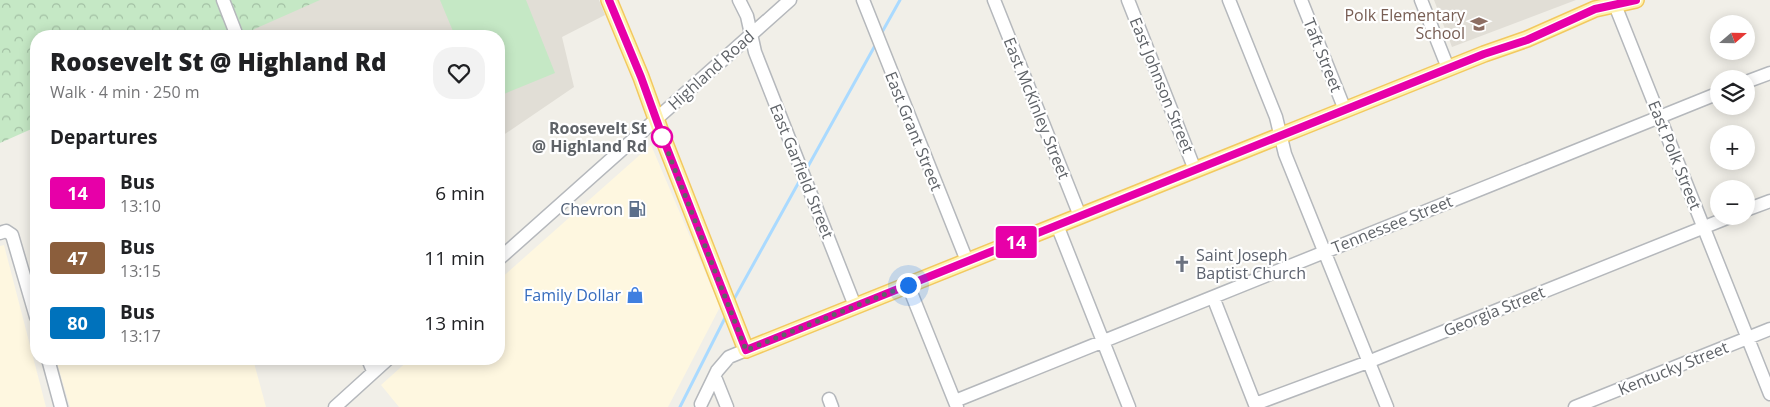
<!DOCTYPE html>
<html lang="en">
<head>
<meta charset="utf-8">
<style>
	body { margin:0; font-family:"Open Sans",sans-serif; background:#f2f2f2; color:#202124; height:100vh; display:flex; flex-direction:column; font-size:19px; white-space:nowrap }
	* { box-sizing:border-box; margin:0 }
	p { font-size:16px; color:#757577 }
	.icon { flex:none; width:28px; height:28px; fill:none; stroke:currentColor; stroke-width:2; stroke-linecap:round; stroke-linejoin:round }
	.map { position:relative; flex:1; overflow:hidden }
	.sheet { position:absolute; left:30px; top:30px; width:475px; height:335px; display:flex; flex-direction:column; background:#fff; border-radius:20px; box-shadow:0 2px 12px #0003 }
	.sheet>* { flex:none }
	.badge { padding:0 10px; border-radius:4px; font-size:18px; line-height:32px }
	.needle { width:32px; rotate:70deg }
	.buttons { position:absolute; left:1710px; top:15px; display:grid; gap:10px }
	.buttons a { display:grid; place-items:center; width:45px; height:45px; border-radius:50%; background:#fff; box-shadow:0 2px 12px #0003; font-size:25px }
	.you { position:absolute; width:25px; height:25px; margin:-12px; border:4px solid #fff; border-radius:50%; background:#1a73e8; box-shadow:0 0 0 8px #1a73e833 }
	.map>.badge { position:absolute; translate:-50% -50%; box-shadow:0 0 0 2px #fff }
	h2 { padding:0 20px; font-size:19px; line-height:45px }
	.round { display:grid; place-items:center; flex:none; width:52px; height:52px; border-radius:20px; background:#f2f2f2 }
	.summary { display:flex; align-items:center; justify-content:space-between; height:85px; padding:0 20px }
	h1 { font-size:24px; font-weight:800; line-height:38px }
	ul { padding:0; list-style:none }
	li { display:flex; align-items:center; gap:15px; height:65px; padding:0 20px }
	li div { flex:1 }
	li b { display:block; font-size:19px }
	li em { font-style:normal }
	li .badge { min-width:55px; font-weight:700; text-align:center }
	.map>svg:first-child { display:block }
</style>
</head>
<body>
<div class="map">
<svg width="1770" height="407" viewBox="0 0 1770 407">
	<defs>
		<pattern id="forest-crowns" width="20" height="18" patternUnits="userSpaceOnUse" patternTransform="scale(1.25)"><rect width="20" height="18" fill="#c5e8c5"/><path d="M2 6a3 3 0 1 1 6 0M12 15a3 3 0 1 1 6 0" fill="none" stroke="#a3c0a4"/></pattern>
	</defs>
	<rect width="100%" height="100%" fill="#f1efe8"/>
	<!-- commercial -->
	<path fill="#fef7e0" d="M 651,145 L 720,307 L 668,407 L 399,407 L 381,385 L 410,359 L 499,359 L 499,280 Z
		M 4,245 L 46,407 L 0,407 L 0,246 Z
		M 56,359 L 253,359 L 266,407 L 70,407 Z"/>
	<!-- education -->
	<path fill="#e1ded6" d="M 0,0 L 599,0 L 605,15 L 562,37 L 574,87 L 499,138 L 499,36 L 36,36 Z
		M 1434,0 L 1576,0 L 1452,47 Z"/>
	<!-- green -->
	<path fill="#c5e8c5" d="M 440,0 L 526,0 L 555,73 L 499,96 L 499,36 L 455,36 Z"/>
	<!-- forest -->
	<path fill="url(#forest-crowns)" d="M 0,0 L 320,0 L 239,36 L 36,36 L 36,127 L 0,143 Z"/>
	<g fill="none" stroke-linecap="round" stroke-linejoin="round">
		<!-- stream -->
		<path stroke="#aadaff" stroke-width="3" d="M 881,34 L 900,0
			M 806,170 L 877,42
			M 733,301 L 800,180
			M 680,407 L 727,314"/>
		<!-- minor casing -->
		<g stroke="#b5b8bc" stroke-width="15">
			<path id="minor" d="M 223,0 L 237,36
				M 739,0 L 747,16 L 755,52 L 855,306
				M 863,0 L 967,261
				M 994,0 L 1080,216
				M 1128,0 L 1195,170
				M 1229,0 L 1276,117 L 1285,154 L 1387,407
				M 1301,0 L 1345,110
				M 1421,0 L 1448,68
				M 1613,0 L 1770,394
				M 1746,82 L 1770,73
				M 1746,210 L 1770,201
				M 1057,225 L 1129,407
				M 0,233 L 6,231 L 12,235 L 36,317
				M 499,259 L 790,0
				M 908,285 L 957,407
				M 1213,297 L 1256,407
				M 48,359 L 61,407
				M 368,359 L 373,371
				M 715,377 L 727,407
				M 829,399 L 832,407
				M 955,401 L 1719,93
				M 701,404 L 717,371 L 729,357 L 746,350
				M 1255,404 L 1368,362 L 1732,216
				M 335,407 L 388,359
				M 1575,407 L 1770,329"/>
		</g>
		<!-- major casing -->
		<g stroke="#f2c960" stroke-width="18">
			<path id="major" d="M 609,0 L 641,77 L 663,138 L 746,350 L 1484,54 L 1527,39 L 1595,9 L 1636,0"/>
		</g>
		<!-- minor -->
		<use href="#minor" stroke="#fff" stroke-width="12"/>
		<!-- major -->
		<use href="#major" stroke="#fff2af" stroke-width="15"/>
	</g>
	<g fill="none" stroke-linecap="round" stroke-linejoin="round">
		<!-- line casing -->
		<g stroke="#fff" stroke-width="11">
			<path id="line" d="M 609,0 L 641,77 L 663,138 L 746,350 L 1484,54 L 1527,40 L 1595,9 L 1636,0"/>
		</g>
		<!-- line -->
		<use href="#line" stroke="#e700a8" stroke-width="8"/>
		<!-- walk -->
		<path stroke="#5f6368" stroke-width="5" stroke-dasharray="0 9" d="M 662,137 L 746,350 L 908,285"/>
	</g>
	<!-- icons -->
	<defs>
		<g id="school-bare" transform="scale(1.35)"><path d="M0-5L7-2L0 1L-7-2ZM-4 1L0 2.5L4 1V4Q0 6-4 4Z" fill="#8d6e63" stroke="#fff" stroke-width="2.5" paint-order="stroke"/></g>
		<g id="fuel-bare" transform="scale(1.35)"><path d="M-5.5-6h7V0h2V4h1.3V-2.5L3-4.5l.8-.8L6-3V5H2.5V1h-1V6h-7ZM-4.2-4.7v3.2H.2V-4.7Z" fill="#5c6f8a" stroke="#fff" stroke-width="2.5" paint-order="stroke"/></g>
		<g id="church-bare" transform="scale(1.35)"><path d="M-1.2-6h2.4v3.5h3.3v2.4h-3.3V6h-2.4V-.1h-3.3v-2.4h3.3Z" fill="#6b7280" stroke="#fff" stroke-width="2.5" paint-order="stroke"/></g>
		<g id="shop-bare" transform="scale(1.35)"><path d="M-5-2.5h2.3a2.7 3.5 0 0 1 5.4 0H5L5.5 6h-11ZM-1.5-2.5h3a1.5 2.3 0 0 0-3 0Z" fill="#3f7fe0" stroke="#fff" stroke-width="2.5" paint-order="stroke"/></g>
	</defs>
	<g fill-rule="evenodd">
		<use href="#school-bare" x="1479" y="24"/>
		<use href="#fuel-bare" x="637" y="209"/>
		<use href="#church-bare" x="1182" y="264"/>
		<use href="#shop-bare" x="635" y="295"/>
	</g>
	<!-- markers -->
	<circle fill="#fff" stroke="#e700a8" stroke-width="2.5" cx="662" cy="137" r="10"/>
	<g text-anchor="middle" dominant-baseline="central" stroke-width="4.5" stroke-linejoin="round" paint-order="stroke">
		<!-- education labels -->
		<g font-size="16" fill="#785e54" stroke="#fff" text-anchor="end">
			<text x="1465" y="15">Polk Elementary<tspan x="1465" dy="18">School</tspan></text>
		</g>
		<!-- street labels -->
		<g font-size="16" fill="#5f6368" stroke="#fff">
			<text transform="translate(1323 55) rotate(68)">Taft Street</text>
			<text transform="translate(711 70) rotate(-42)">Highland Road</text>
			<text transform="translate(1162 85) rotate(68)">East Johnson Street</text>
			<text transform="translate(1037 108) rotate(68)">East McKinley Street</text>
			<text transform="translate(914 131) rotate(68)">East Grant Street</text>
			<text transform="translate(1675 155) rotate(68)">East Polk Street</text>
			<text transform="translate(802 171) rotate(68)">East Garfield Street</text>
			<text transform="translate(1392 224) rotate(-22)">Tennessee Street</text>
			<text transform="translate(1494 311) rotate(-22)">Georgia Street</text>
			<text transform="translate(1673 368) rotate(-22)">Kentucky Street</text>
		</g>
		<!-- stop labels -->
		<g font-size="16" font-weight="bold" fill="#5f6368" stroke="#fff" text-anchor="end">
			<text x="647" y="128">Roosevelt St<tspan x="647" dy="18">@ Highland Rd</tspan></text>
		</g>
		<!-- service labels -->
		<g font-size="16" fill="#4e5e75" stroke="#fff" text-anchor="end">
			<text x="623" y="209">Chevron</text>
		</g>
		<!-- worship labels -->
		<g font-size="16" fill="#5b616d" stroke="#fff" text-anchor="start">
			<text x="1196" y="255">Saint Joseph<tspan x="1196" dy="18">Baptist Church</tspan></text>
		</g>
		<!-- shop labels -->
		<g font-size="16" fill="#366cbe" stroke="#fff" text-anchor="end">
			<text x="621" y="295">Family Dollar</text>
		</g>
	</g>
</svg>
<div class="buttons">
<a><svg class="needle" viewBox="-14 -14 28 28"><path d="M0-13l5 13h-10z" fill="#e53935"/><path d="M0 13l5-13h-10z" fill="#757577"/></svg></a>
<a><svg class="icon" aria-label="layers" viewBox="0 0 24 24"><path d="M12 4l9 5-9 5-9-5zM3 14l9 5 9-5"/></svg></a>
<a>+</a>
<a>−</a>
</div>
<div class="you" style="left:908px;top:285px"></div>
<b class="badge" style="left:1016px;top:242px;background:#e700a8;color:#fff">14</b>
<section class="sheet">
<div class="summary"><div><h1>Roosevelt St @ Highland Rd</h1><p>Walk · 4 min · 250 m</p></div><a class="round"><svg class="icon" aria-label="heart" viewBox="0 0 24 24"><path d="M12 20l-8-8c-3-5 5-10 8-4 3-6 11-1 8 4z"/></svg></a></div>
<h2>Departures</h2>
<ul>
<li><span class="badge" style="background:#e700a8;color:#fff">14</span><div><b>Bus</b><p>13:10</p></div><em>6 min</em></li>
<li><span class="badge" style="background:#8b5e3c;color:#fff">47</span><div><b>Bus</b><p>13:15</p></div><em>11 min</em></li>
<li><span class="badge" style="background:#0072bc;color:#fff">80</span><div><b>Bus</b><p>13:17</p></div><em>13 min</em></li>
</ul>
</section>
</div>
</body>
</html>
